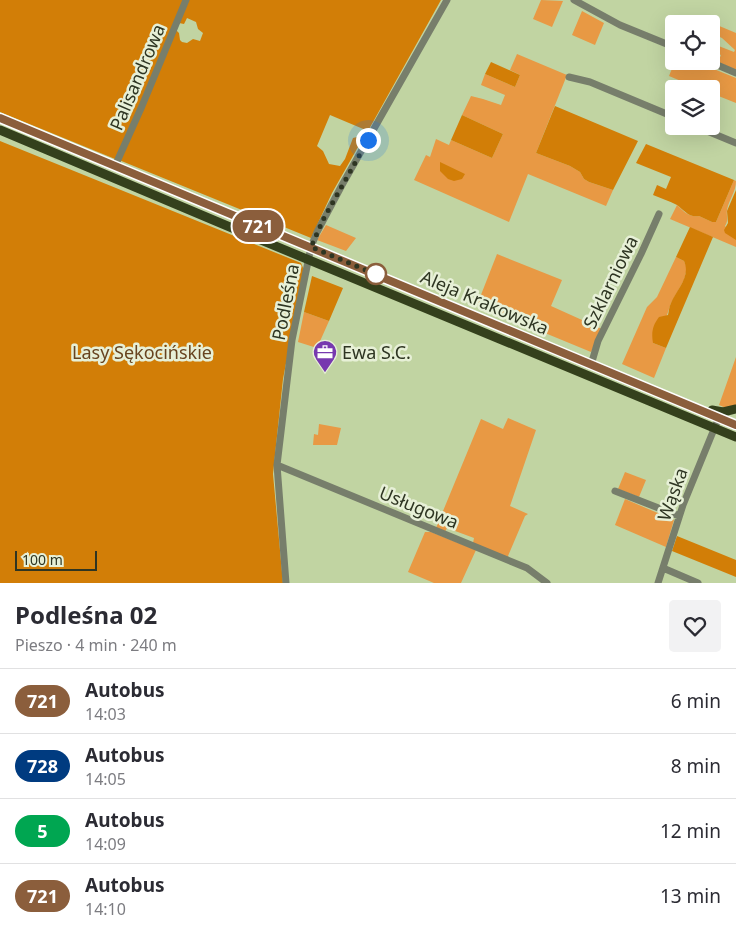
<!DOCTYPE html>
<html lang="pl">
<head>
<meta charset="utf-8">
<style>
	body { margin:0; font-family:"Noto Sans",sans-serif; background:#f2f2f3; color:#2b2b33; height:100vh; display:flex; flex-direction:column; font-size:19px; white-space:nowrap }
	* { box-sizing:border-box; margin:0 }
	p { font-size:16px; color:#7c7c81 }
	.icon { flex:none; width:28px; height:28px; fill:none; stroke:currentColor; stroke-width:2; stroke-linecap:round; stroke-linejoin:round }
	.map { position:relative; height:583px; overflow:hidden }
	.side { display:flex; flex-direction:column; background:#fff; flex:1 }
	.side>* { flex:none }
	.badge { padding:0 10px; border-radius:16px; font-size:18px; line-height:32px }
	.controls { position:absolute; left:665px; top:15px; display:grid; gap:10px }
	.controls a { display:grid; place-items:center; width:55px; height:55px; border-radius:5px; background:#fff; box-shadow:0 5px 20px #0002; font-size:25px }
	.scale { position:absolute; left:15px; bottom:12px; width:82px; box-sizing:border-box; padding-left:5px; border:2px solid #2e3522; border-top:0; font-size:14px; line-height:18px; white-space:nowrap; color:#2e3522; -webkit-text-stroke:4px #e7f0d7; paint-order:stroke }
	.you { position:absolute; width:25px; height:25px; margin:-12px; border:4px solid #fff; border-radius:50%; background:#1a73e8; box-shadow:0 0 0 8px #1a73e833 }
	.map>.badge { position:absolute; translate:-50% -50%; box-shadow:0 0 0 2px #fff }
	.round { display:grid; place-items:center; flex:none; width:52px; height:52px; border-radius:5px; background:#f2f2f3 }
	.summary { display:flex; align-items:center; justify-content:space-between; height:85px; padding:0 15px }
	h1 { font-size:24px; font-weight:700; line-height:38px }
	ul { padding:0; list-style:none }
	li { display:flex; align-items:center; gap:15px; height:65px; padding:0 15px; border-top:1px solid #e1e1e2 }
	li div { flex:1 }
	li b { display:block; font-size:19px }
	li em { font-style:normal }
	li .badge { min-width:55px; font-weight:700; text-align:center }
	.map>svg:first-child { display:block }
</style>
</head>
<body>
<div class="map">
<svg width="736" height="583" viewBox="0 0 736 583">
	<rect width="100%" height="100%" fill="#c1d4a2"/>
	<!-- green -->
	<path fill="#e89944" d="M 541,0 L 563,1 L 552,27 L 533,19 Z
		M 582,11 L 604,23 L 595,45 L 572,35 Z
		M 698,17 L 736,33 L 736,70 L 718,62 L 721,55 L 711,51 L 711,43 L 734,52 L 735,50 L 722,38 L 711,33 L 711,24 L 695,24 Z
		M 517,54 L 567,75 L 536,153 L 570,166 L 580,172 L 584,179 L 589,182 L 613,190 L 606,206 L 528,174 L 509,222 L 414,180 L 426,155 L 430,157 L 436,139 L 449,145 L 451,140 L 492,158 L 503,134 L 462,115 L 471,96 L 483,99 L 501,105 L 505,95 L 481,85 L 485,74 L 515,87 L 520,75 L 510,70 Z
		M 675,61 L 694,61 L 736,78 L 736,103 L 711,93 L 711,89 L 700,89 L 669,76 Z
		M 734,180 L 736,181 C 736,192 729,199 727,210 C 726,216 729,220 725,226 L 736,239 L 736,247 L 670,219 L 677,205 C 683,211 690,218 699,216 L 712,222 L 716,222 Z
		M 326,225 L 356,238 L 346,251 L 317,240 Z
		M 497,254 L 562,280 L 551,306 L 602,329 L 591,352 L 477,305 Z
		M 676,257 L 684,261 L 687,268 L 684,280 L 671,303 L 667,315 L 653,343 L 666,348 L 654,378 L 622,364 L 647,307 L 657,297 Z
		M 304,312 L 329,321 L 317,348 L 298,342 Z
		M 736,357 L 736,405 L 728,409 L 719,405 Z
		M 508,418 L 536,430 L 510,506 L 528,514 L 525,516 L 508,556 L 510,559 L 473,543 L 474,538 L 447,528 L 445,532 L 436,528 L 481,419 L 503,429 Z
		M 319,424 L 341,428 L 337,445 L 313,445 L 314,434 L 318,435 Z
		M 625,472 L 646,480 L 639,497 L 618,489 Z
		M 625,499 L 674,520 L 666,547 L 615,525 Z
		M 425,532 L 431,532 L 476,550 L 461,583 L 434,583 L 408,572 Z"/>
	<!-- forest -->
	<path fill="#d27e07" d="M 0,0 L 183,0 L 142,103 L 115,159 L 0,112 Z
		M 188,0 L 441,0 L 368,131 L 330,115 L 317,146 L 323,151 L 329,164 L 340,166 L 345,159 L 353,138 L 357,137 L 362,140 L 332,193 L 311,238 L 119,160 L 176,30 L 179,33 L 180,40 L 182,42 L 187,43 L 193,39 L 200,41 L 203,33 L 198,29 L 196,22 L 187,18 L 184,24 L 179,23 Z
		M 491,62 L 520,75 L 515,87 L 485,74 Z
		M 555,106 L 638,141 L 613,190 L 589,182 L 584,179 L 580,172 L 570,166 L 536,153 Z
		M 462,115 L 503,134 L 492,158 L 451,140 Z
		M 0,141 L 301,263 L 304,270 L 283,379 L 273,474 L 283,583 L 0,583 Z
		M 646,144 L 734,180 L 716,222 L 712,222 L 699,216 C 689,218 684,210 677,205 C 670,201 660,198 653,195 L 657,185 L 666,189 L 671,177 L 636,163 Z
		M 440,162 L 465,174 L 462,179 L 454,181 L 448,179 L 440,171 Z
		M 736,190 L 736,240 L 725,233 L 724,230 L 728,223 L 727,211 Z
		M 690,227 L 713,237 L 666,348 L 653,343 C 651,332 653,325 659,317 L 668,315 C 669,311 669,307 671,303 C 677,289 691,277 684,261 L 676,257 Z
		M 312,276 L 343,288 L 329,321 L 304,312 Z
		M 677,536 L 736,560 L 736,577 L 672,551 Z"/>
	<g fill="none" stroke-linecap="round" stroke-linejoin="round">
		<!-- minor -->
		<path stroke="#777e6b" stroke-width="7" d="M 574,0 L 620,25 L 674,47
			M 708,61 L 736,73
			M 569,77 L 590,82 L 674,117
			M 695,126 L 736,143
			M 115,166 L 142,106 L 186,0
			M 591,365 L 598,341 L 641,254 L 659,214
			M 277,465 L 527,568 L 547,583
			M 615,491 L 679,516
			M 663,568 L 698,583
			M 286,583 L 277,465 L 292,340 L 311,247 L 317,232 L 342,185 L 447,0
			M 658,583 L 683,505 L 719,417"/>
		<!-- major -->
		<path stroke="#34401c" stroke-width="9" d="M 0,118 L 736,425
			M 0,130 L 244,233 L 736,437
			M 712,410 L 723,412 L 736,409"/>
	</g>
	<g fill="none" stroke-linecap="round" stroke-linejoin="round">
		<!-- line casing -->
		<g stroke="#fff" stroke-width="11">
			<path id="line" d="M 0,118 L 736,425"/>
		</g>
		<!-- line -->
		<use href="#line" stroke="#8b5e3c" stroke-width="8"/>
		<!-- walk -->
		<path stroke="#2e3522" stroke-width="5" stroke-dasharray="0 9" d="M 368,140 L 324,218 L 311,247 L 380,276 L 376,274"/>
	</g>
	<!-- icons -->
	<defs>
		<g id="office-pin" transform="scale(1.25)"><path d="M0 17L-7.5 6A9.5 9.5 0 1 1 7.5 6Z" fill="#7739af" stroke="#e7f0d7"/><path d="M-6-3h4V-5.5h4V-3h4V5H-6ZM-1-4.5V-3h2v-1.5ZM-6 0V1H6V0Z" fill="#fff"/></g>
	</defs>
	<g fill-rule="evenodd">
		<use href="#office-pin" x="325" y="352"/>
	</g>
	<!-- markers -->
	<circle fill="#fff" stroke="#8b5e3c" stroke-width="2.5" cx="376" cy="274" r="10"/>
	<g text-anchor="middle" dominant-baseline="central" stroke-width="5" stroke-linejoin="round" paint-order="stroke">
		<!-- street labels -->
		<g font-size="18" fill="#2e3522" stroke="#e7f0d7">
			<text transform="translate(137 77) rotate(-67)">Palisandrowa</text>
			<text transform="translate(610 282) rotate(-64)">Szklarniowa</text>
			<text transform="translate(285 302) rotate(-79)">Podleśna</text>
			<text transform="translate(485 302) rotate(23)">Aleja Krakowska</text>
			<text transform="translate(672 494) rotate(-70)">Wąska</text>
			<text transform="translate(419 507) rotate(22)">Usługowa</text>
		</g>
		<!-- park labels -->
		<g font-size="18" fill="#68441f" stroke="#e7f0d7">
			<text x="142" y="352">Lasy Sękocińskie</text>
		</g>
		<!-- poi labels -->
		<g font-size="18" fill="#2e3522" stroke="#e7f0d7" text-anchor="start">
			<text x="342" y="352">Ewa S.C.</text>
		</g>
	</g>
</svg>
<div class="controls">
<a><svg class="icon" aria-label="locate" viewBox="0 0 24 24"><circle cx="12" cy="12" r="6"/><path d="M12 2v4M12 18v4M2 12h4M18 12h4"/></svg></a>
<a><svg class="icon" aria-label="layers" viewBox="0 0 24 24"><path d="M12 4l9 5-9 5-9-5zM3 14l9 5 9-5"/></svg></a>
</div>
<div class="scale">100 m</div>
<div class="you" style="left:368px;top:140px"></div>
<b class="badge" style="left:258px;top:226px;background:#8b5e3c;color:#fff">721</b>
</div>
<section class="side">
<div class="summary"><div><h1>Podleśna 02</h1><p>Pieszo · 4 min · 240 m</p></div><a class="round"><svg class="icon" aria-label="heart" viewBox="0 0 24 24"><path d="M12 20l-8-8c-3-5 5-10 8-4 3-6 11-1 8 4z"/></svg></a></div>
<ul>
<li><span class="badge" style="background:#8b5e3c;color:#fff">721</span><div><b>Autobus</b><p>14:03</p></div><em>6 min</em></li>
<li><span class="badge" style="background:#003b80;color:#fff">728</span><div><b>Autobus</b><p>14:05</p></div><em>8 min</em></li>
<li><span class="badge" style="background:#00a651;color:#fff">5</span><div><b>Autobus</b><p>14:09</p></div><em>12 min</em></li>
<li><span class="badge" style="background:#8b5e3c;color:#fff">721</span><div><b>Autobus</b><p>14:10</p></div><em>13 min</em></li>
</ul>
</section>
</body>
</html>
